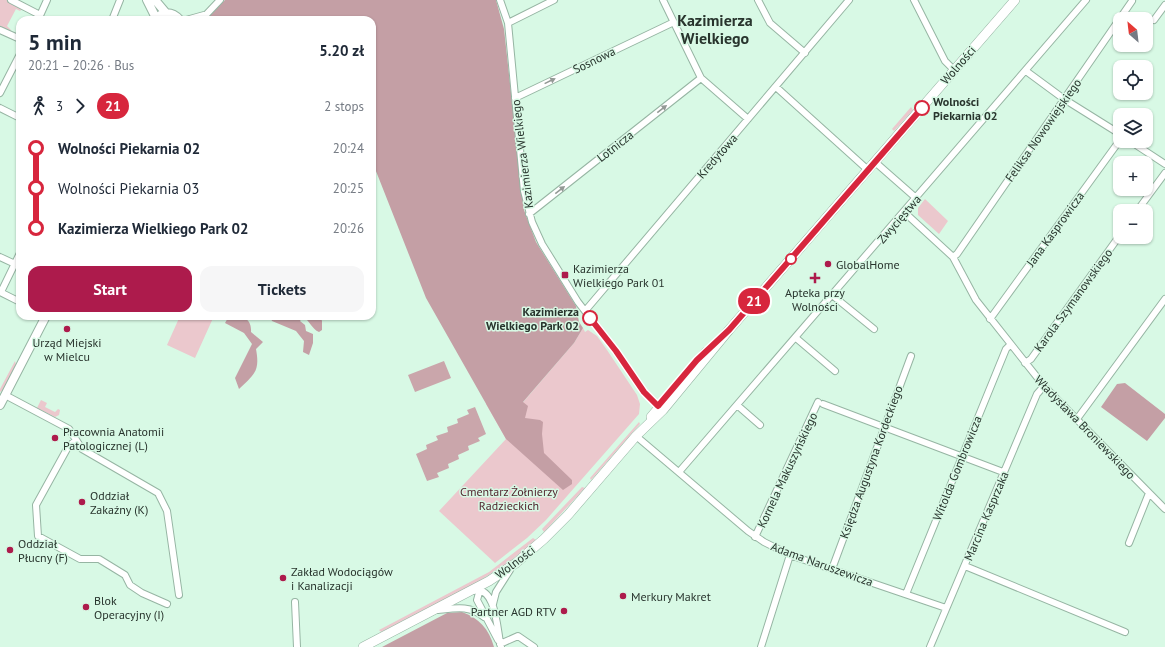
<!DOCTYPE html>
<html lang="en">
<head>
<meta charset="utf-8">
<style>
	body { margin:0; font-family:"PT Sans",sans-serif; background:#f6f6f7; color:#1f2937; height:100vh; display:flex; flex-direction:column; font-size:15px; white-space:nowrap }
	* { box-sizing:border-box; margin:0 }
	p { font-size:13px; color:#747a83 }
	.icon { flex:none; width:22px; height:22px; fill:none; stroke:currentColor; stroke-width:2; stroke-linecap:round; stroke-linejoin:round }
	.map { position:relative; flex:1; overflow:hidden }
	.drawer { position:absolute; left:16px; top:16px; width:360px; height:304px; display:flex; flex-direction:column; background:#fff; border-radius:12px; box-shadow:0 1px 3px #0004 }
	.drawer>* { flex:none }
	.badge { padding:0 8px; border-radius:13px; font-size:14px; line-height:26px }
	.needle { width:26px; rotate:332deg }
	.tools { position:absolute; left:1113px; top:12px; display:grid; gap:8px }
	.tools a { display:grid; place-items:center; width:40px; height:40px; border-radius:8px; background:#fff; box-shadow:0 1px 3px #0004; font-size:20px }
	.map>.badge { position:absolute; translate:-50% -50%; box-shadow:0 0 0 2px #fff }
	.legs { display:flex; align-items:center; gap:6px; height:44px; padding:0 12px; font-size:13px }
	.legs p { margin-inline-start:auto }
	.head { display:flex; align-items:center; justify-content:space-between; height:68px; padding:0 12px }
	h1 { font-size:22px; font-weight:800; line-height:30px }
	.button { display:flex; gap:8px; margin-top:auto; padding:8px 12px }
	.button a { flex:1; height:46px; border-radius:12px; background:#ad1b4c; color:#fff; font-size:16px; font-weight:800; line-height:46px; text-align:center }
	.button a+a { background:#f6f6f7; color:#1f2937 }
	ul { padding:0 12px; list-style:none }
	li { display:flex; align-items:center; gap:14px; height:40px; font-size:15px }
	li i { display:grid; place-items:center; width:6px; height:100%; margin:0 5px; background:currentColor }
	li i::after { content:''; width:10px; height:10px; margin:-5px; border:3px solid; border-radius:50%; background:#fff }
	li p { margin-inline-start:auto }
	li:first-child i { background:linear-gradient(#0000 50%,currentColor 0) }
	li:last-child i { background:linear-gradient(currentColor 50%,#0000 0) }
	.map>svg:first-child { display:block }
</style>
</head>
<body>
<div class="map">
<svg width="1165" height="647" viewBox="0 0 1165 647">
	<rect width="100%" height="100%" fill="#d8f9e5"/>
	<!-- green -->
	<path fill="#ebc8cd" d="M 0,0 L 7,0 L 22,9 L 20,11 L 16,9 L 7,26 L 11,30 L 9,32 L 0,28 Z
		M 911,107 L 913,110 L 894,131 L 892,129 Z
		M 925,199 L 948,221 L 939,234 L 918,215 L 918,208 Z
		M 180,316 L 214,316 L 195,358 L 167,345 Z
		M 583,328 L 585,332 L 588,330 L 597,336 L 607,350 L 637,395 L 640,404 L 639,414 L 546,520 L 527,538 L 495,563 L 439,511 L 506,439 L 486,404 L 519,407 L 574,343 Z
		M 15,361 L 16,365 L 3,390 L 0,392 L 0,389 Z
		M 41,400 L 47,403 L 45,407 L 55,412 L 58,409 L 60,410 L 59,415 L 55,417 L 37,408 Z
		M 639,422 L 640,424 L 591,480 L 590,478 Z
		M 582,487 L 585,488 L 544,532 L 542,529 Z
		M 533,538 L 536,540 L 509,562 L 473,585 L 381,632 L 379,630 L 489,572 Z"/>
	<!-- forest -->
	<path fill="#c49fa5" d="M 225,0 L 496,0 L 504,29 L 524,210 L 536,242 L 576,306 L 579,322 L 583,328 L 574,343 L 523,402 L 528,406 L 525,418 L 540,420 L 543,422 L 542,434 L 544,453 L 572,480 L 572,484 L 563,490 L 506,439 L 426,298 L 372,161 L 372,20 L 204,20 Z
		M 229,316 C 241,316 252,317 251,332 L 263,342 L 256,349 C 260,371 255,374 239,389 L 235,378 L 252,344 L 244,333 L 225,323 Z
		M 270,316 L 320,316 L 322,321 L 322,330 L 319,332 C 312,329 310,321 303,317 L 300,321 L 305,325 L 306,331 L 313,334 L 313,343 L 309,355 L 303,352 L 304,341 L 296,331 L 272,321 Z
		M 1125,383 L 1165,414 L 1165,418 L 1147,441 L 1101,407 L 1117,384 Z
		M 462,612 C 479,618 489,629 494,647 L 382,647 L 447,613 Z"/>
	<!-- water -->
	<path fill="#caa6ab" d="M 444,361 L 451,378 L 415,392 L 408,375 Z
		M 475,407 L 486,434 L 478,438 L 480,441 L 468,446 L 469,450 L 458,455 L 459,459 L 448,464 L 449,468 L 437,473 L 439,477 L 427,481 L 416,454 L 427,449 L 426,445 L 438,440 L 436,436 L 448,432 L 447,427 L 458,423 L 457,419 L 469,414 L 467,410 Z"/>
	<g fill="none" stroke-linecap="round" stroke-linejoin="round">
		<!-- minor casing -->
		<g stroke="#96b5a3" stroke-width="8">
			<path id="minor" d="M 11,0 L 40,15
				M 500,0 L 508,23 L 524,191 L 532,222 L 542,244 L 578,302 L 616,351 L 644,392 L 662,409
				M 663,0 L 701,78 L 748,119
				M 758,0 L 770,23 L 805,53
				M 914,0 L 945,61 L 954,70
				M 38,20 L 47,0
				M 112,20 L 120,0
				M 186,20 L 204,15
				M 201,20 L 220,0
				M 1154,20 L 1165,5
				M 508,23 L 554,0
				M 0,30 L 20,39
				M 1026,71 L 1064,99 L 1120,134
				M 776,87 L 868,170
				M 0,93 L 20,54
				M 515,98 L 674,22
				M 0,108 L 20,118
				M 1130,141 L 1165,164
				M 875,162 L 916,198
				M 1137,211 L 1165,173
				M 904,212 L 953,257 L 976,300 L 1044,386 L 1165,509
				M 529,214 L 701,78
				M 0,257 L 15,264
				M 953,257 L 957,254 L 1132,1
				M 0,292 L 20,302
				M 1,292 L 20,253
				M 832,295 L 874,329
				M 585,311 L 849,0
				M 990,319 L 1120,140
				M 796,338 L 835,371
				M 1025,363 L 1031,359 L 1120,235
				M 5,395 L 69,429 L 82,449 L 158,493 L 167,511 L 179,595
				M 823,404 L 1003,472
				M 737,405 L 760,425
				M 1077,419 L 1165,299
				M 636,436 L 748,531 L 764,542 L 790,555 L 946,608
				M 76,440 L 68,447 L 36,505 L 38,536 L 80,559 L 99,559 L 125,575 L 130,585 L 142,593 L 167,604
				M 679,472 L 1086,0
				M 755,537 L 818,402
				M 1129,543 L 1149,493
				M 965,566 L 1125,632
				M 832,569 L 911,356
				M 480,589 L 477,600 L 498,640
				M 473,591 C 497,584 497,633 501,647
				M 906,594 L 1006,349 L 1010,345
				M 295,602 L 297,647
				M 493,604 L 496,592 L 510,570
				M 438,610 C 456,608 470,605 484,617
				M 500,644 L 518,636 L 534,647
				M 761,647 L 790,555
				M 930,647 L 1037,394 L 1044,386"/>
		</g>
		<!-- tertiary casing -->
		<g stroke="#96b5a3" stroke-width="10">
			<path id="tertiary" d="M 147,0 L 156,18
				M 155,0 L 166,13
				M 155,20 C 162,11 172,11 180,20
				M 0,405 L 46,316"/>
		</g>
		<!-- secondary casing -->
		<g stroke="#96b5a3" stroke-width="10">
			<path id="secondary" d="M 651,417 L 706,352
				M 363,647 L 489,581 L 516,563 L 544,539 L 568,515 L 636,436 L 663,410 L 729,330 L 1015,0"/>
		</g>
		<!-- minor -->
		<use href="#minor" stroke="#fff" stroke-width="6"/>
		<!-- tertiary -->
		<use href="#tertiary" stroke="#fff" stroke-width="8"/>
		<!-- secondary -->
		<use href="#secondary" stroke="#fff" stroke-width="9"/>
	</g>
	<!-- one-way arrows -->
	<defs><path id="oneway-solid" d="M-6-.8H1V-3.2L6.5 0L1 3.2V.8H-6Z"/></defs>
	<g fill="#949a96">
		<use href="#oneway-solid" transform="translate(550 81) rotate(-26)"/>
		<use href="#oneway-solid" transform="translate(662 109) rotate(-38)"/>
		<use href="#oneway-solid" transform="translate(560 190) rotate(-38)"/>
	</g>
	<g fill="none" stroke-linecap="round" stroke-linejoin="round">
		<!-- line-1 casing -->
		<g stroke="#fff" stroke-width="9">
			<path id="line-1" d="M 590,318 L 616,351 L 644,392 L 658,406 L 697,360 L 729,330 L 922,108"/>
		</g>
		<!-- line-1 -->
		<use href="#line-1" stroke="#d7263d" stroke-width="6"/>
	</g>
	<!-- markers -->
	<g fill="#fff" stroke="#d7263d" stroke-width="2">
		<circle cx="922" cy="108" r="7"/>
		<circle cx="791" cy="259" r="5"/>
		<circle cx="590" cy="318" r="7"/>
	</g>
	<g fill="#ad1b4c" stroke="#d8f9e5" stroke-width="1.5">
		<circle cx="828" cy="264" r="4"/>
		<rect x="561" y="271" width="8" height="8" rx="2"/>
		<path d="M813 272h4v4h4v4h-4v4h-4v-4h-4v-4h4z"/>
		<circle cx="67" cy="329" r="4"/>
		<circle cx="55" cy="438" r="4"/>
		<circle cx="82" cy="502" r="4"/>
		<circle cx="10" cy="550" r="4"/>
		<circle cx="283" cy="578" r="4"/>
		<circle cx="623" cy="596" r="4"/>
		<circle cx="86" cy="607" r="4"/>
		<circle cx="564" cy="611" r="4"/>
	</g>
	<g text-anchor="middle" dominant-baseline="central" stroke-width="3" stroke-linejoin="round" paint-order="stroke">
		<!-- street labels -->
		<g font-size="12" fill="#28342d" stroke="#d8f9e5">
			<text transform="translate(594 60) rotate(-26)">Sosnowa</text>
			<text transform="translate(958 65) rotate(-49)">Wolności</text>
			<text transform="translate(1043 130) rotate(-55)">Feliksa Nowowiejskiego</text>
			<text transform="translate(615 146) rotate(-38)">Lotnicza</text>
			<text transform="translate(522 154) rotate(-97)">Kazimierza Wielkiego</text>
			<text transform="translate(717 156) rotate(-49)">Kredytowa</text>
			<text transform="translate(899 219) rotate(-49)">Zwycięstwa</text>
			<text transform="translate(1055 229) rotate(-54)">Jana Kasprowicza</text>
			<text transform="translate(1073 300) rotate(-54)">Karola Szymanowskiego</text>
			<text transform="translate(1085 427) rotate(46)">Władysława Broniewskiego</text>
			<text transform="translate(871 462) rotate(-70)">Księdza Augustyna Kordeckiego</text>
			<text transform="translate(957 468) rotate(-68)">Witolda Gombrowicza</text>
			<text transform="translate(787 470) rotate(-65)">Kornela Makuszyńskiego</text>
			<text transform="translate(986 516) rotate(-67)">Marcina Kasprzaka</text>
			<text transform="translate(515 562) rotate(-37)">Wolności</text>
			<text transform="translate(822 564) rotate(20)">Adama Naruszewicza</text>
		</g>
		<!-- stop labels -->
		<g font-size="12" font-weight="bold" fill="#28342d" stroke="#d8f9e5" text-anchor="start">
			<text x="933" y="101">Wolności<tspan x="933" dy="14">Piekarnia 02</tspan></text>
			<text x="579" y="311" text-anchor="end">Kazimierza<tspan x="579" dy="14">Wielkiego Park 02</tspan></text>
		</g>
		<!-- poi labels -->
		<g font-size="12" fill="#28342d" stroke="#d8f9e5" text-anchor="start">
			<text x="836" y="264">GlobalHome</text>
			<text x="573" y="268">Kazimierza<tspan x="573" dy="14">Wielkiego Park 01</tspan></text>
			<text x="815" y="292" text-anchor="middle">Apteka przy<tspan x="815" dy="14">Wolności</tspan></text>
			<text x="67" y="342" text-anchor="middle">Urząd Miejski<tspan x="67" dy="14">w Mielcu</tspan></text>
			<text x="63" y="431">Pracownia Anatomii<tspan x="63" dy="14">Patologicznej (L)</tspan></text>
			<text x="90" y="495">Oddział<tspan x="90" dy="14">Zakaźny (K)</tspan></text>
			<text x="18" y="543">Oddział<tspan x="18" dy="14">Płucny (F)</tspan></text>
			<text x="291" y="571">Zakład Wodociągów<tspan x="291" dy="14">i Kanalizacji</tspan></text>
			<text x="631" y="596">Merkury Makret</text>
			<text x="94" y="600">Blok<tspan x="94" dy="14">Operacyjny (I)</tspan></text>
			<text x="556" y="611" text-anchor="end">Partner AGD RTV</text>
		</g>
		<!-- park labels -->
		<g font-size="12" fill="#4f1f2a" stroke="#d8f9e5">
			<text x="509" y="491">Cmentarz Żołnierzy<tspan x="509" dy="14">Radzieckich</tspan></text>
		</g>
		<!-- district labels -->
		<g font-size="16" font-weight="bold" fill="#28342d" stroke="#d8f9e5">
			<text x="715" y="20">Kazimierza<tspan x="715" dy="18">Wielkiego</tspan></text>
		</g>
	</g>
</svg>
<div class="tools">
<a><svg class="needle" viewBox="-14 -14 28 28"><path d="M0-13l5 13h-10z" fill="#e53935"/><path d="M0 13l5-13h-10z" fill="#747a83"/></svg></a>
<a><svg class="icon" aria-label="locate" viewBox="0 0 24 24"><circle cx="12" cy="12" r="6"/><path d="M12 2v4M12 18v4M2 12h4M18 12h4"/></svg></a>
<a><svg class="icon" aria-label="layers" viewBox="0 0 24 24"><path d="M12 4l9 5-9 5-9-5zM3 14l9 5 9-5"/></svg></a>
<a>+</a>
<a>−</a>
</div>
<b class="badge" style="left:754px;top:301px;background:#d7263d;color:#fff">21</b>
<section class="drawer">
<div class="head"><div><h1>5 min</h1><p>20:21 – 20:26 · Bus</p></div><b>5.20 zł</b></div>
<div class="legs"><svg class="icon" aria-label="walk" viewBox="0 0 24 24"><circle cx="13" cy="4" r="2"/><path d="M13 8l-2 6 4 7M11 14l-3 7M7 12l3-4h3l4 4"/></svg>3<svg class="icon" aria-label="forward" viewBox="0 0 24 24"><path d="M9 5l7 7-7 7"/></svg><b class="badge" style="background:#d7263d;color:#fff">21</b><p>2 stops</p></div>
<ul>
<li><i style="color:#d7263d"></i><b>Wolności Piekarnia 02</b><p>20:24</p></li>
<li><i style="color:#d7263d"></i><span>Wolności Piekarnia 03</span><p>20:25</p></li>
<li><i style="color:#d7263d"></i><b>Kazimierza Wielkiego Park 02</b><p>20:26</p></li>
</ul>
<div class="button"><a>Start</a><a>Tickets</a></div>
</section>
</div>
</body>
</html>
